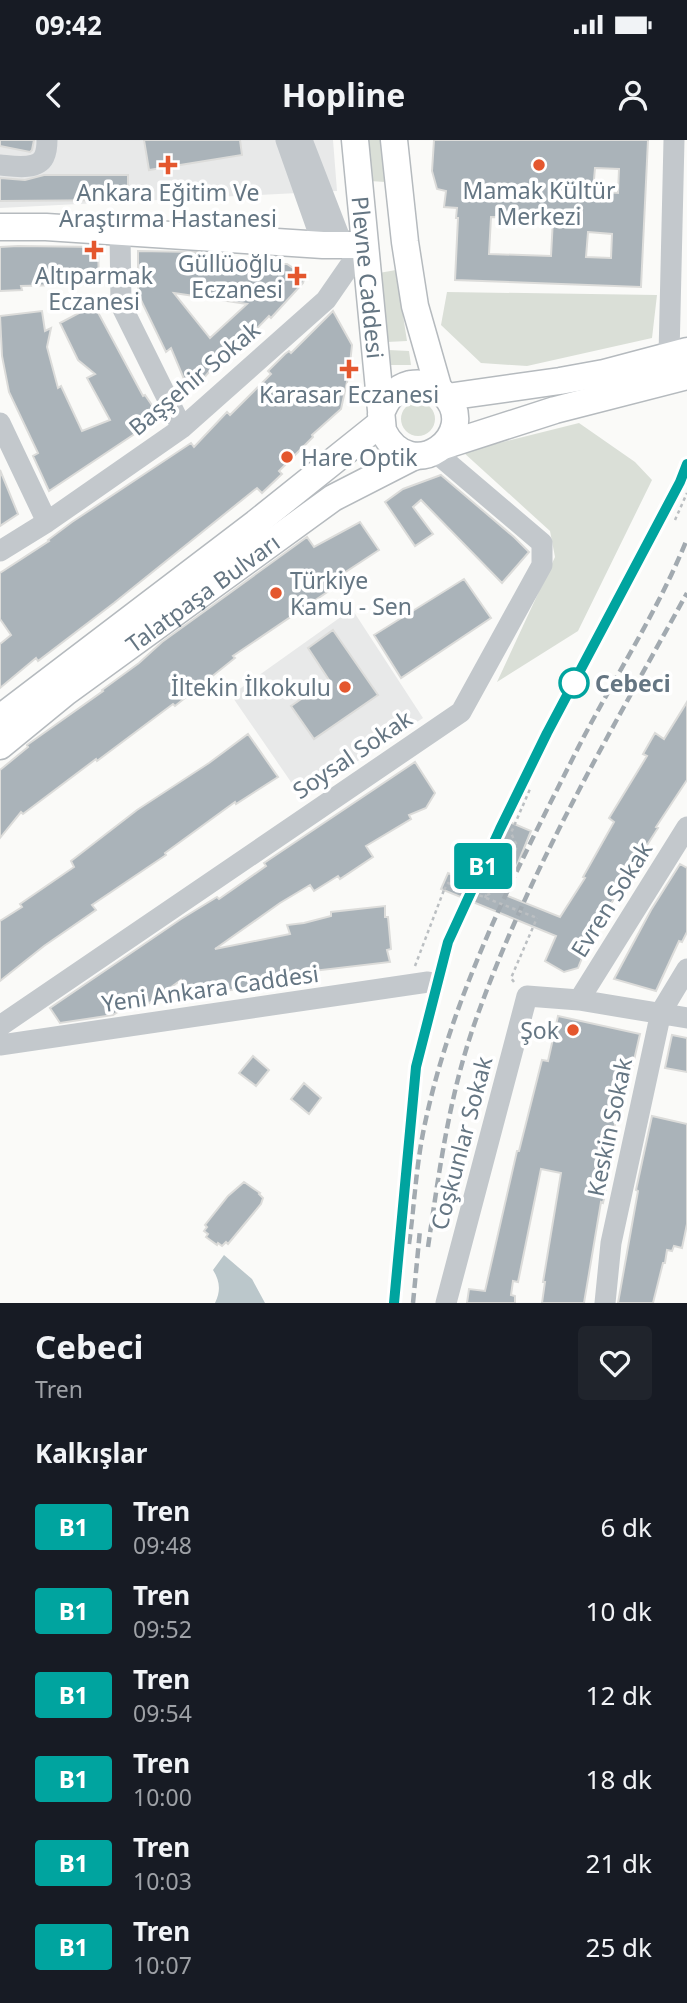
<!DOCTYPE html>
<html lang="tr">
<head>
<meta charset="utf-8">
<style>
	body { margin:0; font-family:"Noto Sans",sans-serif; background:#20242c; color:#f1f3f6; height:100vh; display:flex; flex-direction:column; font-size:26px; white-space:nowrap }
	* { box-sizing:border-box; margin:0 }
	p { font-size:23px; color:#9ea1a6 }
	.icon { flex:none; width:38px; height:38px; fill:none; stroke:currentColor; stroke-width:2; stroke-linecap:round; stroke-linejoin:round }
	.map { position:relative; height:1163px; overflow:hidden }
	.panel { display:flex; flex-direction:column; background:#171b24; flex:1 }
	.panel>* { flex:none }
	.badge { padding:0 14px; border-radius:5px; font-size:24px; line-height:46px }
	.map>.badge { position:absolute; translate:-50% -50%; box-shadow:0 0 0 4px #fff }
	h2 { padding:0 35px; font-size:26px; line-height:63px }
	.round { display:grid; place-items:center; flex:none; width:74px; height:74px; border-radius:7px; background:#20242c }
	.summary { display:flex; align-items:center; justify-content:space-between; height:119px; padding:0 35px }
	h1 { font-size:33px; font-weight:700; line-height:52px }
	ul { padding:0; list-style:none }
	li { display:flex; align-items:center; gap:21px; height:84px; padding:0 35px }
	li div { flex:1 }
	li b { display:block; font-size:26px }
	li em { font-style:normal }
	li .badge { min-width:77px; font-weight:700; text-align:center }
	.status { display:flex; justify-content:space-between; align-items:center; height:49px; padding:0 35px; background:#171b24; direction:ltr }
	.status svg { height:19px; fill:currentColor }
	header { display:flex; justify-content:space-between; align-items:center; height:91px; padding:0 35px; background:#171b24; font-size:32px; font-weight:700 }
	.map>svg:first-child { display:block }
</style>
</head>
<body>
<div class="status"><b>09:42</b><svg viewBox="0 0 49 12"><path d="M0 12V9h3v3zM5 12V6h3v6zM10 12V3h3v9zM15 12V0h3v12zM26 1h20v11H26zM47 4h2v5h-2z"/></svg></div>
<header><svg class="icon" aria-label="back" viewBox="0 0 24 24"><path d="M15 5l-7 7 7 7"/></svg>Hopline<svg class="icon" aria-label="person" viewBox="0 0 24 24"><circle cx="12" cy="8" r="4"/><path d="M4 21q1-7 8-7t8 7"/></svg></header>
<div class="map">
<svg width="687" height="1163" viewBox="0 0 687 1163">
	<rect width="100%" height="100%" fill="#fafaf8"/>
	<!-- built -->
	<path fill="#e8e9e9" d="M 0,0 L 333,0 L 337,51 L 0,68 Z
		M 352,469 L 423,578 L 302,658 L 231,555 Z"/>
	<!-- green -->
	<path fill="#dadfd7" d="M 367,0 L 382,0 L 385,42 L 370,41 Z
		M 396,130 L 407,201 L 387,202 L 379,133 Z
		M 447,152 L 657,155 L 652,198 L 527,226 L 481,223 L 441,185 Z
		M 388,210 L 409,211 L 411,225 L 390,225 Z
		M401 279a17 17 0 1 1 34 0a17 17 0 1 1-34 0Z
		M 579,283 L 635,322 L 652,340 L 578,491 L 497,542 L 555,417 L 550,391 L 463,312 Z"/>
	<!-- water -->
	<path fill="#bbc7cb" d="M 224,1115 L 252,1139 L 265,1163 L 215,1163 C 221,1151 220,1141 213,1130 Z"/>
	<!-- building -->
	<path fill="#aab3b9" stroke="#dcdcda" stroke-width="2" fill-rule="evenodd" d="M 0,0 L 34,0 L 32,10 L 30,12 L 0,6 Z
		M 144,0 L 240,0 L 242,15 L 149,30 Z
		M 434,0 L 648,0 L 641,147 L 455,140 L 458,78 L 456,78 L 457,68 L 444,67 L 446,51 L 437,49 L 432,31 ZM 595,28 L 619,29 L 618,53 L 593,51 ZM 491,77 L 553,79 L 551,116 L 489,114 ZM 588,92 L 612,94 L 611,118 L 586,117 Z
		M 44,35 L 128,35 L 128,60 L 0,61 L 0,38 L 25,40 Z
		M 18,106 L 98,107 L 99,144 L 21,146 L 22,150 L 0,151 L 0,107 Z
		M 138,111 L 196,112 L 239,120 L 239,124 L 287,124 L 305,136 L 303,143 L 271,178 L 269,176 L 228,218 L 225,214 L 193,250 L 184,239 L 171,208 L 166,212 L 138,154 ZM 174,153 L 247,164 L 210,198 Z
		M 94,165 L 143,256 L 145,255 L 160,277 L 49,351 L 33,316 L 38,313 L 9,252 L 2,216 L 0,176 L 42,171 L 45,191 L 51,188 L 47,207 L 58,248 L 61,246 L 82,291 L 110,280 L 87,238 L 95,234 L 78,220 L 60,183 Z
		M 333,171 L 352,205 L 349,233 L 341,269 L 312,295 L 313,297 L 279,331 L 282,334 L 262,353 L 257,348 L 114,463 L 38,521 L 36,518 L 0,548 L 0,504 L 11,495 L 0,479 L 0,433 L 49,401 L 48,400 L 72,382 L 191,303 L 194,307 L 227,272 L 230,275 L 271,234 L 268,231 L 285,214 L 289,211 L 291,213 Z
		M 0,330 L 18,374 L 0,386 Z
		M 441,335 L 514,397 L 529,412 L 502,443 L 421,360 L 413,367 L 433,394 L 415,406 L 385,362 L 403,349 Z
		M 360,382 L 379,410 L 335,439 L 339,444 L 233,516 L 235,518 L 175,566 L 173,564 L 97,621 L 96,619 L 23,674 L 21,672 L 0,698 L 0,630 L 28,607 L 27,605 L 103,551 L 102,550 L 139,523 L 162,502 L 307,397 L 314,407 Z
		M 464,439 L 491,478 L 401,538 L 374,495 Z
		M 333,490 L 378,555 L 314,599 L 291,566 L 329,540 L 308,508 Z
		M 687,562 L 687,640 L 656,687 L 658,688 L 640,716 L 642,718 L 617,761 L 614,759 L 586,802 L 588,803 L 578,828 L 564,832 L 545,821 L 556,796 L 441,749 L 448,733 L 474,743 L 500,678 L 531,691 L 505,755 L 560,777 L 585,738 L 583,737 L 614,682 L 609,678 L 647,616 L 643,614 L 655,593 L 664,599 Z
		M 248,594 L 278,637 L 236,664 L 235,662 L 165,713 L 166,715 L 92,765 L 96,770 L 44,806 L 0,841 L 0,781 L 22,767 L 20,764 L 74,727 L 71,721 L 137,670 L 209,623 Z
		M 415,622 L 435,653 L 426,668 L 409,675 L 411,679 L 366,706 L 373,717 L 340,739 L 338,736 L 314,751 L 310,745 L 280,763 L 215,809 L 290,794 L 287,785 L 304,783 L 331,776 L 331,772 L 385,766 L 385,777 L 388,777 L 391,809 L 387,810 L 390,822 L 287,834 L 288,836 L 271,839 L 272,844 L 190,856 L 181,840 L 141,869 L 135,861 L 113,875 L 60,883 L 50,868 L 181,779 L 217,757 L 219,759 L 266,726 L 264,723 Z
		M 680,724 L 687,728 L 687,792 L 682,802 L 679,801 L 656,851 L 614,839 L 651,770 Z
		M 558,876 L 640,894 L 632,929 L 627,928 L 605,1031 L 610,1032 L 603,1063 L 601,1062 L 584,1163 L 542,1163 L 545,1142 L 543,1142 L 561,1033 L 541,1029 L 518,1142 L 513,1141 L 511,1155 L 515,1156 L 515,1163 L 467,1163 L 469,1149 L 485,1151 L 517,1011 L 519,1011 L 542,920 L 548,921 Z
		M 672,895 L 687,898 L 687,932 L 665,928 Z
		M 253,916 L 269,930 L 256,946 L 239,933 Z
		M 304,943 L 321,958 L 309,974 L 291,959 Z
		M 652,976 L 687,984 L 687,1084 L 682,1108 L 674,1106 L 672,1111 L 667,1110 L 665,1123 L 663,1123 L 653,1163 L 618,1163 L 638,1051 L 636,1050 Z
		M 244,1042 L 260,1053 L 259,1054 L 263,1058 L 261,1064 L 228,1104 L 226,1102 L 222,1106 L 218,1103 L 217,1105 L 206,1097 L 208,1094 L 204,1091 L 207,1087 L 205,1085 L 228,1056 Z"/>
	<g fill="none" stroke-linecap="round" stroke-linejoin="round">
		<!-- major casing -->
		<g stroke="#b5babe" stroke-width="29">
			<g id="major">
				<path id="s1" d="M 355,0 L 383,291 C 412,348 481,294 445,255 C 436,245 423,242 410,244 C 395,248 386,259 381,274"/>
				<path d="M 394,0 L 405,102 L 415,166 L 439,250"/>
				<path d="M 0,87 L 46,87 L 323,105 L 364,105"/>
				<path d="M 447,257 L 560,241 L 604,233 L 687,211"/>
				<path d="M 443,306 L 555,270 L 687,236"/>
				<path d="M 0,578 L 256,383 L 381,283"/>
				<path id="s2" d="M 0,606 L 66,552 L 333,358 L 415,316"/>
			</g>
		</g>
		<!-- path -->
		<path stroke="#bbbfc2" stroke-width="2.5" stroke-dasharray="3.5 3.5" stroke-linecap="butt" d="M 675,380 L 687,353
			M 487,755 L 502,748 L 517,706 L 511,693 L 530,649
			M 485,758 L 506,706
			M 415,826 L 444,750
			M 514,842 L 511,838 L 537,778"/>
		<!-- minor -->
		<path stroke="#c3c8cc" stroke-width="21" d="M 286,0 L 323,105
			M 302,0 L 343,106
			M 0,25 C 12,26 37,31 44,17 C 46,13 47,5 47,0
			M 120,92 L 121,165 L 182,288
			M 669,215 L 674,0
			M 0,283 L 47,382
			M 0,411 L 47,382 L 182,288 L 326,160 L 364,105
			M 579,860 L 687,687
			M 0,886 L 461,572 L 542,425 L 542,403 L 435,312
			M 0,905 L 428,842
			M 446,1163 L 527,856 L 579,860 L 687,878
			M 605,1163 L 611,1103 L 661,872 L 687,829"/>
		<!-- major -->
		<use href="#major" stroke="#fff" stroke-width="26"/>
		<!-- rail -->
		<path stroke="#a2aab0" stroke-width="4.5" stroke-dasharray="10 5" stroke-linecap="butt" d="M 409,1104 C 414,1067 416,1029 423,993 C 450,857 517,729 579,606 C 615,536 658,471 687,399
			M 428,1107 C 439,1032 449,957 474,885 C 527,733 610,593 687,453
			M 394,1163 L 416,927 L 448,802 L 500,689 L 547,593 L 680,342 L 687,324
			M 413,1163 L 420,1090"/>
		<!-- path-bridge -->
		<path stroke="#bbbfc2" stroke-width="2.5" stroke-dasharray="3.5 3.5" stroke-linecap="butt" d="M 444,750 L 448,743 L 537,778"/>
	</g>
	<g fill="none" stroke-linecap="round" stroke-linejoin="round">
		<!-- line casing -->
		<g stroke="#fff" stroke-width="16">
			<path id="line" d="M 394,1163 L 416,927 L 448,802 L 500,689 L 547,593 L 680,342 L 687,324"/>
		</g>
		<!-- line -->
		<use href="#line" stroke="#00a49f" stroke-width="10"/>
	</g>
	<!-- markers -->
	<g fill="#e4572e" stroke="#fff" stroke-width="2.5">
		<path d="M164.5 14.5h7v7h7v7h-7v7h-7v-7h-7v-7h7z"/>
		<circle cx="539" cy="25" r="7"/>
		<path d="M90.5 99.5h7v7h7v7h-7v7h-7v-7h-7v-7h7z"/>
		<path d="M293.5 125.5h7v7h7v7h-7v7h-7v-7h-7v-7h7z"/>
		<path d="M345.5 218.5h7v7h7v7h-7v7h-7v-7h-7v-7h7z"/>
		<circle cx="287" cy="317" r="7"/>
		<circle cx="276" cy="453" r="7"/>
		<circle cx="345" cy="547" r="7"/>
		<circle cx="573" cy="890" r="7"/>
	</g>
	<circle fill="#fff" stroke="#00a49f" stroke-width="3.5" cx="574" cy="543" r="14"/>
	<g text-anchor="middle" dominant-baseline="central" stroke-width="7" stroke-linejoin="round" paint-order="stroke">
		<!-- poi labels -->
		<g font-size="23" fill="#657683" stroke="#fff">
			<text x="539" y="50">Mamak Kültür<tspan x="539" dy="26">Merkezi</tspan></text>
			<text x="168" y="52">Ankara Eğitim Ve<tspan x="168" dy="26">Araştırma Hastanesi</tspan></text>
			<text x="283" y="123" text-anchor="end">Güllüoğlu<tspan x="283" dy="26">Eczanesi</tspan></text>
			<text x="94" y="135">Altıparmak<tspan x="94" dy="26">Eczanesi</tspan></text>
			<text x="349" y="254">Karasar Eczanesi</text>
			<text x="301" y="317" text-anchor="start">Hare Optik</text>
			<text x="290" y="440" text-anchor="start">Türkiye<tspan x="290" dy="26">Kamu - Sen</tspan></text>
			<text x="331" y="547" text-anchor="end">İltekin İlkokulu</text>
			<text x="559" y="890" text-anchor="end">Şok</text>
		</g>
		<!-- street labels -->
		<g font-size="23" fill="#657683" stroke="#fff">
			<text stroke="none"><textPath href="#s1" startOffset="138">Plevne Caddesi</textPath></text>
			<text transform="translate(194 238) rotate(-40)">Başşehir Sokak</text>
			<text stroke="none"><textPath href="#s2" startOffset="254">Talatpaşa Bulvarı</textPath></text>
			<text transform="translate(352 614) rotate(-34)">Soysal Sokak</text>
			<text transform="translate(611 759) rotate(-58)">Evren Sokak</text>
			<text transform="translate(210 848) rotate(-8)">Yeni Ankara Caddesi</text>
			<text transform="translate(609 987) rotate(-78)">Keskin Sokak</text>
			<text transform="translate(461 1003) rotate(-75)">Coşkunlar Sokak</text>
		</g>
		<!-- stop labels -->
		<g font-size="23" font-weight="bold" fill="#657683" stroke="#fff" text-anchor="start">
			<text x="595" y="543">Cebeci</text>
		</g>
	</g>
</svg>
<b class="badge" style="left:483px;top:726px;background:#00a49f;color:#fff">B1</b>
</div>
<section class="panel">
<div class="summary"><div><h1>Cebeci</h1><p>Tren</p></div><a class="round"><svg class="icon" aria-label="heart" viewBox="0 0 24 24"><path d="M12 20l-8-8c-3-5 5-10 8-4 3-6 11-1 8 4z"/></svg></a></div>
<h2>Kalkışlar</h2>
<ul>
<li><span class="badge" style="background:#00a49f;color:#fff">B1</span><div><b>Tren</b><p>09:48</p></div><em>6 dk</em></li>
<li><span class="badge" style="background:#00a49f;color:#fff">B1</span><div><b>Tren</b><p>09:52</p></div><em>10 dk</em></li>
<li><span class="badge" style="background:#00a49f;color:#fff">B1</span><div><b>Tren</b><p>09:54</p></div><em>12 dk</em></li>
<li><span class="badge" style="background:#00a49f;color:#fff">B1</span><div><b>Tren</b><p>10:00</p></div><em>18 dk</em></li>
<li><span class="badge" style="background:#00a49f;color:#fff">B1</span><div><b>Tren</b><p>10:03</p></div><em>21 dk</em></li>
<li><span class="badge" style="background:#00a49f;color:#fff">B1</span><div><b>Tren</b><p>10:07</p></div><em>25 dk</em></li>
</ul>
</section>
</body>
</html>
